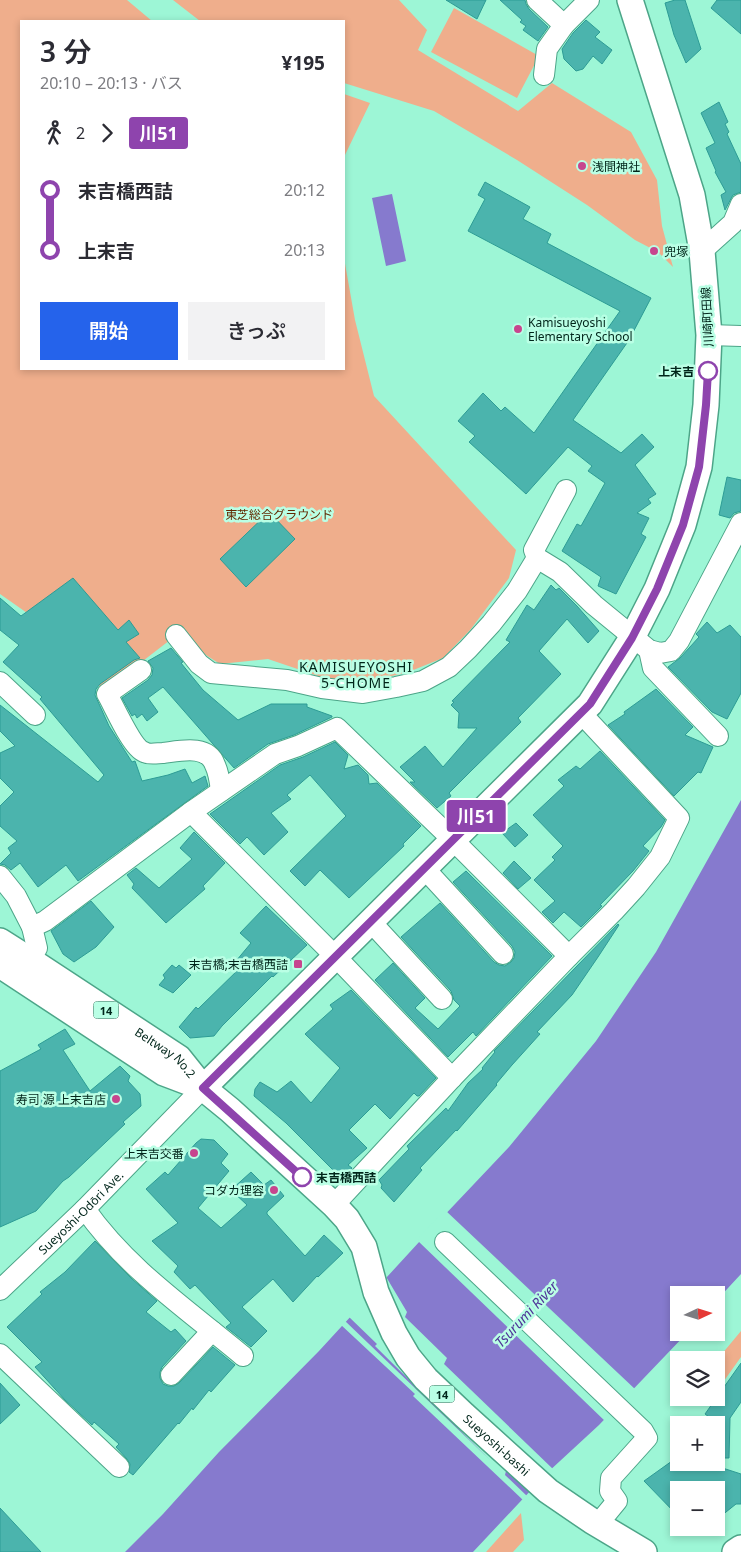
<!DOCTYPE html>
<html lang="ja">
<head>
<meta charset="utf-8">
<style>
	body { margin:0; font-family:"Noto Sans","Noto Sans JP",sans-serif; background:#f2f2f3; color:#2b2b33; height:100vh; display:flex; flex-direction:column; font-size:19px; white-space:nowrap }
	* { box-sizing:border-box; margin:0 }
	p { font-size:16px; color:#7c7c81 }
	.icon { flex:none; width:28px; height:28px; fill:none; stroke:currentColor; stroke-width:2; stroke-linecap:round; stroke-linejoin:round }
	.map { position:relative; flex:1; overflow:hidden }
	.sheet { position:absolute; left:20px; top:20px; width:325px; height:350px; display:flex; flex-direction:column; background:#fff; border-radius:0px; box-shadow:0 2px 8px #0003 }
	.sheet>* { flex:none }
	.badge { padding:0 10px; border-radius:4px; font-size:18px; line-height:32px }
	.needle { width:32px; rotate:86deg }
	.tools { position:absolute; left:670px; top:1286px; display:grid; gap:10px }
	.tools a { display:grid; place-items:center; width:55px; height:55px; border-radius:0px; background:#fff; box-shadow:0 2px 8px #0003; font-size:25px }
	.map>.badge { position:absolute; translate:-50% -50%; box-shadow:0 0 0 2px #fff }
	.legs { display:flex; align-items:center; gap:8px; height:55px; padding:0 20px; font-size:16px }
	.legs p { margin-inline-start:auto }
	.overview { display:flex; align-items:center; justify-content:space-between; height:85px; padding:0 20px }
	h1 { font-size:28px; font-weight:600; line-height:38px }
	.action { display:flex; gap:10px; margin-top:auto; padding:10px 20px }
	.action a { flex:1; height:58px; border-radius:0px; background:#2563eb; color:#fff; font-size:20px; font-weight:600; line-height:58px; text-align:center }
	.action a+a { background:#f2f2f3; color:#2b2b33 }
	ul { padding:0 20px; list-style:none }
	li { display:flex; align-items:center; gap:18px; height:60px; font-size:19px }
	li i { display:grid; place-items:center; width:8px; height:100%; margin:0 6px; background:currentColor }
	li i::after { content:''; width:12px; height:12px; margin:-6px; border:4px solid; border-radius:50%; background:#fff }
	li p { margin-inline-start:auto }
	li:first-child i { background:linear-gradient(#0000 50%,currentColor 0) }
	li:last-child i { background:linear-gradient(currentColor 50%,#0000 0) }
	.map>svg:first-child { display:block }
</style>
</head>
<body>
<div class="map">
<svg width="741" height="1552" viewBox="0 0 741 1552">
	<rect width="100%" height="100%" fill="#9df6d6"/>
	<!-- green -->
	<path fill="#efae8c" d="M 0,0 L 127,0 L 152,21 L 21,21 L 21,369 L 344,369 L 344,258 L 355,320 L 374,396 L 516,550 L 509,578 L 471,629 L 443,658 L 406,673 L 367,681 L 327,679 L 268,659 L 220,664 L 198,650 L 183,630 L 104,691 L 50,629 L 0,594 Z
		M 173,0 L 399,0 L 427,30 L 418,50 L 518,111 L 552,83 L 631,132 L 657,180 L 662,226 L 673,267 L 658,252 L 635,240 L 587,205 L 517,160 L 434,111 L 344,83 L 344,21 L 200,21 Z
		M 454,8 L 539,56 L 517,98 L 431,52 Z
		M 344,94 L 370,103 L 345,155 L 344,165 Z
		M 741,1331 L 741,1357 L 716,1392 L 716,1361 Z
		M 521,1513 L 524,1540 L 513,1552 L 486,1552 Z"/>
	<!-- water -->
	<path fill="#867ace" d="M 392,194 L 406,261 L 386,266 L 372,198 Z
		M 741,800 L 741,1274 L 716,1301 L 716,1295 L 679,1295 L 679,1332 L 687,1333 L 599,1425 L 547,1473 L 473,1552 L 125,1552 L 163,1514 L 219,1452 L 319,1351 L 420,1241 L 509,1147 L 596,1041 L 656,952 Z"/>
	<!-- pier -->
	<path fill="#9df6d6" d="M 445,1210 L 636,1390 L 606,1422 L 418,1241 L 420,1236 Z
		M 385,1275 L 407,1312 L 405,1317 L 447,1358 L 444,1364 L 554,1470 L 531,1494 L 506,1471 L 505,1475 L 528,1497 L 524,1501 L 413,1396 L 415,1394 L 340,1324 L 344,1320 L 491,1461 L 375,1346 L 377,1344 L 348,1316 Z"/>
	<!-- building -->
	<path fill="#4bb4ad" stroke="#2d9c95" d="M 446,0 L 486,0 L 477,19 Z
		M 500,0 L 525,0 L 526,4 L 529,9 L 548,27 L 538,41 L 523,30 L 526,26 L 520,22 L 522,20 Z
		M 675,0 L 685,0 L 701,49 L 686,63 L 674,35 L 665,3 Z
		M 717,0 L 741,0 L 741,34 L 711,8 Z
		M 586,20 L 600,32 L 595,37 L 612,50 L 602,64 L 593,56 L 583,69 L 576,71 L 564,59 L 562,49 L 573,33 Z
		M 719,102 L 728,122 L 725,124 L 729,132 L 727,134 L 741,164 L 741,192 L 733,195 L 725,210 L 721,195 L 726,192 L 715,172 L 716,171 L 706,148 L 715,143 L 701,113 Z
		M 485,182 L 530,207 L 523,219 L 551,234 L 547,243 L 651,298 L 629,340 L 573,420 L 621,453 L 642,434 L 654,447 L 635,465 L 656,494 L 648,499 L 651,503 L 637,513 L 649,518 L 641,534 L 646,537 L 616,594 L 598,586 L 601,577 L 562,551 L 577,524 L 581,526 L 605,483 L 588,471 L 592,466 L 568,447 L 526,494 L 469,442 L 475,436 L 458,421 L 483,393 L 501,411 L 505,407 L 534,433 L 620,311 L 468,231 L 485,199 L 478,195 Z
		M 727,477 L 741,480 L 741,511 L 734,513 L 730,518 L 719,515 Z
		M 269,512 L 295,539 L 246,587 L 220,559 Z
		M 73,578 L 118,630 L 129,620 L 139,634 L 126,642 L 140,658 L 134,660 L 100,684 L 96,689 L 95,695 L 109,726 L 132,762 L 135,761 L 142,781 L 168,775 L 185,769 L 192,783 L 205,776 L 208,786 L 78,881 L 66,865 L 38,887 L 20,863 L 11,870 L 5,865 L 0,864 L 11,853 L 8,848 L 17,841 L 0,826 L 0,806 L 14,792 L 0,778 L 0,753 L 15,746 L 0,731 L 0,705 L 98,782 L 104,775 L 40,699 L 42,697 L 3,662 L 19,645 L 0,630 L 0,598 L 21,616 Z
		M 551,585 L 556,590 L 559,588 L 577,606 L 599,631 L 588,643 L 567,619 L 539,651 L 561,674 L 518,718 L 521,722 L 472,770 L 449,793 L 451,796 L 437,808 L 410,782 L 415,782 L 400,767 L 425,746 L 443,767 L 477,728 L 458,728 L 459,713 L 451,705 L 454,702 L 452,701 L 510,642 L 506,640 L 527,605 L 534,610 Z
		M 707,622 L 717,633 L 730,625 L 741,637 L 741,693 L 727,719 L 712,712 L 668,667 L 680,658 L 699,637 L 696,634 Z
		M 171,648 L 183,662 L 181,663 L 203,690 L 238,720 L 271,704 L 307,704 L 307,707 L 332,716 L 332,717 L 294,735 L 268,744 L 234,768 L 163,687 L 148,698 L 158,712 L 147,721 L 142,714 L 137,718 L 135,714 L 132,716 L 122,698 L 148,680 L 152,675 L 153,668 L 148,661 Z
		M 656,689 L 693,727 L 685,735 L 713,747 L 701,773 L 698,772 L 674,796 L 608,725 L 625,714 L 624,712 Z
		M 335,742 L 348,755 L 344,769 L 358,765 L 368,775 L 369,784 L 377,783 L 421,826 L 403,844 L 404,846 L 349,898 L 320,870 L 305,886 L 290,871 L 346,816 L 310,775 L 287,795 L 291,799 L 271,813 L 288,832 L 264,855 L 247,837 L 240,844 L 210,814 L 280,765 L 303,757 Z
		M 600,751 L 665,820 L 661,827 L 643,846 L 649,851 L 633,871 L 600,905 L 602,906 L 581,927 L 564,912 L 553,923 L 542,912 L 555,901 L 534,880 L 555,860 L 552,857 L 563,846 L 533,815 L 564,786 L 558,780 L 576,766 L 580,769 Z
		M 516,823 L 528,835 L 515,847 L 502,833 Z
		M 194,832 L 225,863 L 203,886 L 205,889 L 166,923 L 132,888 L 134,884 L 127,875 L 136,868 L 159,888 L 192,859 L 180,848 Z
		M 514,861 L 531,878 L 518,889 L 503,873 Z
		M 466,871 L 552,956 L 476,1036 L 473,1032 L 448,1057 L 375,980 L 393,963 L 425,998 L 415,1008 L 438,1029 L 460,1006 L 454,1000 L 451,991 L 401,937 L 440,903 L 494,962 L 499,965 L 505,966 L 511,962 L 514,958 L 515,952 L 512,946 L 453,882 Z
		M 91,901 L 114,927 L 96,947 L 74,962 L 63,954 L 51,931 Z
		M 266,906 L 307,945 L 273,977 L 272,976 L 222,1026 L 214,1036 L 190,1038 L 179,1027 L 196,1007 L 198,1009 L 242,966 L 236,961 L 251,943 L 240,933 Z
		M 618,924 L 619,925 L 598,957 L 572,995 L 537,1032 L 540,1034 L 512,1065 L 496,1084 L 497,1085 L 457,1131 L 456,1130 L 420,1168 L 422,1170 L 394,1202 L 381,1188 L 382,1185 L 379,1180 L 409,1149 L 407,1146 L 446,1108 L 448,1111 L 468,1083 L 483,1069 L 482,1068 L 495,1052 L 494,1051 Z
		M 172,965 L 176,968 L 179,965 L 191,975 L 173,993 L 159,985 L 165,978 L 163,975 Z
		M 351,990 L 436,1078 L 419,1096 L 417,1096 L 414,1093 L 390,1119 L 375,1104 L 349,1130 L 367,1148 L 348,1165 L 352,1168 L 342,1179 L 286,1123 L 254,1096 L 255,1089 L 260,1082 L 277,1092 L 291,1081 L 311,1103 L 340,1068 L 305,1034 L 333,1009 L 330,1005 Z
		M 65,1029 L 75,1044 L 63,1050 L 90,1091 L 120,1066 L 130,1076 L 128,1081 L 140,1094 L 141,1106 L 123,1122 L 125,1124 L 69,1177 L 63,1181 L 36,1211 L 0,1227 L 0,1071 L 41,1049 L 38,1045 Z
		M 201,1139 L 214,1140 L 228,1154 L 221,1163 L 229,1171 L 198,1208 L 221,1228 L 247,1205 L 231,1190 L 251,1172 L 264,1185 L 271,1180 L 284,1196 L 267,1212 L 267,1214 L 305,1256 L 324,1235 L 343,1253 L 318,1277 L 317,1276 L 293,1302 L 273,1279 L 242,1307 L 267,1331 L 251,1347 L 226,1327 L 231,1323 L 195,1285 L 190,1289 L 174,1272 L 178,1266 L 152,1241 L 178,1223 L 146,1189 L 165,1172 L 168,1175 L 196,1143 Z
		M 95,1241 L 131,1278 L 157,1301 L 146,1312 L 171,1332 L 175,1329 L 186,1341 L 162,1367 L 160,1372 L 160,1378 L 163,1384 L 168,1386 L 174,1386 L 179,1383 L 213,1347 L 235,1365 L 211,1392 L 209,1390 L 193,1410 L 192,1408 L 179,1424 L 178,1423 L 133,1475 L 129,1472 L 130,1464 L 127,1459 L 116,1447 L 119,1444 L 94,1422 L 92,1425 L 65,1400 L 35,1367 L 42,1362 L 7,1327 L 42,1294 L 40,1292 L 65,1272 Z
		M 741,1363 L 741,1402 L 730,1418 L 729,1458 L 716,1458 L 716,1422 L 705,1414 Z
		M 0,1383 L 20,1405 L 0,1424 Z
		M 679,1456 L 679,1462 L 704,1462 L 741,1474 L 741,1504 L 736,1504 L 716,1520 L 716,1490 L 679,1490 L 679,1517 L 644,1481 Z
		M 0,1508 L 41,1552 L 0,1552 Z"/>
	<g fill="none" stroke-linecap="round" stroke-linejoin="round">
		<!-- minor casing -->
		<g stroke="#4ca588" stroke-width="22">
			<g id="minor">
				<path d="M 537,0 L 564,25"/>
				<path d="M 544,75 L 547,49 L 564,25 L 589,0"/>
				<path d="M 702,251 L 733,223 L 741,204"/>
				<path d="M 709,335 L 741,336"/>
				<path d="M 566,490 L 534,550 L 537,558 L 560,572 L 594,605 L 649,650 L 660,653 L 671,651 L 679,641 L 741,523"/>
				<path d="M 176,635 L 199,664 L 211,673 L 287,680 L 322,688 L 363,693 L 396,687 L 423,681 L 449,667 L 468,649 L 491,624 L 517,591 L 537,558"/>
				<path d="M 649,650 L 653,668 L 718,736"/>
				<path d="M 141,670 L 107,694 C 114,706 132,748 144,752 C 149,755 158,753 163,753 C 180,751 208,744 215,765 C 219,773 220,783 221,791"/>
				<path d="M 0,682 L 35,715"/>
				<path d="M 191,812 L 336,957 L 452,1078"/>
				<path d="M 424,868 L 503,954"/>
				<path d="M 0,876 L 16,896 L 32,927 L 37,948 L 30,960"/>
				<path d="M 371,922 L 442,999"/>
				<path d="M 32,927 L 45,921 L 191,812 L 275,754 L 298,746 L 337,728 L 453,840 L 569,956"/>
				<path d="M 334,1205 L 452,1078 L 569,956 L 614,911 L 636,887 L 660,857 L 679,818 L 580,712"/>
				<path d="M 85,1209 C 127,1269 188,1310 243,1356"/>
				<path d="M 445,1242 L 643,1431 L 647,1438 L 611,1478 L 610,1491 L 617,1501 L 598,1524"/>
				<path id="s1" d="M 0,1290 L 85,1209 L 203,1088"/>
				<path d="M 0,1354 L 119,1467"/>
				<path d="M 171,1375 L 212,1331"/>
			</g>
		</g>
		<!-- major casing -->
		<g stroke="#4ca588" stroke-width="28">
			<g id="major">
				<path id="s2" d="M 0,941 L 30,960 L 179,1058 L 203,1088 L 230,1110 L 334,1205 L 347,1219 L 364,1247 L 376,1292 L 394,1333 L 408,1357 L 426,1379 L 464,1415 L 548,1491 L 592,1521 L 644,1552"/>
				<path d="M 0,965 L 164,1073 L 201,1087"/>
				<path d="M 203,1088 L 590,704 L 632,638 L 657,589 L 683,525 L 699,467 L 706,405 L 709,335 L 702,251 L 692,195 L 630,0"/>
				<path d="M 735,1552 L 741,1548"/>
			</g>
		</g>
		<!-- minor -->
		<use href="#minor" stroke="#fff" stroke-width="20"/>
		<!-- major -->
		<use href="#major" stroke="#fff" stroke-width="25"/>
	</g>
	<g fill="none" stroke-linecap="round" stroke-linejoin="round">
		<!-- line-1 casing -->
		<g stroke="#fff" stroke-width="11">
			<path id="line-1" d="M 302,1177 L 203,1088 L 590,704 L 632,638 L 657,589 L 683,525 L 699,467 L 706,405 L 708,371"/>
		</g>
		<!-- line-1 -->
		<use href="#line-1" stroke="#8e44ad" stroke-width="8"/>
	</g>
	<!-- markers -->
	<g fill="#c7458e" stroke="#baffe5" stroke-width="2">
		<circle cx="582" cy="166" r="5"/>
		<circle cx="654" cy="251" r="5"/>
		<circle cx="518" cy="329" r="5"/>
		<rect x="293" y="959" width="10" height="10" rx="2.5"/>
		<circle cx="116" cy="1099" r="5"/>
		<circle cx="194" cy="1153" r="5"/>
		<circle cx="274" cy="1190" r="5"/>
	</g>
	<g fill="#fff" stroke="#8e44ad" stroke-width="2.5">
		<circle cx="708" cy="371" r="9"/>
		<circle cx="302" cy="1177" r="9"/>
	</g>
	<g text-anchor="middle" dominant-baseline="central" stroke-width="5" stroke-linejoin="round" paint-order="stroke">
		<!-- shield labels -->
		<g fill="#baffe5" stroke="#386657" stroke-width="1">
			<rect x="93.5" y="1001.5" width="25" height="17" rx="4"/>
			<rect x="429.5" y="1385.5" width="25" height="17" rx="4"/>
		</g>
		<g font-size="11" font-weight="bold" fill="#00251a">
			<text x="106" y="1010">14</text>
			<text x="442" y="1394">14</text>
		</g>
		<!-- poi labels -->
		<g font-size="12" fill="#00251a" stroke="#baffe5" text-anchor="end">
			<text x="592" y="166" text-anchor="start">浅間神社</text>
			<text x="664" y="251" text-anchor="start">兜塚</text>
			<text x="528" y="322" text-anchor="start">Kamisueyoshi<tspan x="528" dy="14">Elementary School</tspan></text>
			<text x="288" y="964">末吉橋;末吉橋西詰</text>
			<text x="106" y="1099">寿司 源 上末吉店</text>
			<text x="184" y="1153">上末吉交番</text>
			<text x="264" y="1190">コダカ理容</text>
		</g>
		<!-- street labels -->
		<g font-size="12" fill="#00251a" stroke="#baffe5">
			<text transform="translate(707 317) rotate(-93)">川崎町田線</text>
			<text stroke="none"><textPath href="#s2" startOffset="200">Beltway No.2</textPath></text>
			<text stroke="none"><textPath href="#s1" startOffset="112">Sueyoshi-Odōri Ave.</textPath></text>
			<text stroke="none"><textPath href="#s2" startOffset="724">Sueyoshi-bashi</textPath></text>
		</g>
		<!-- stop labels -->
		<g font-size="12" font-weight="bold" fill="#00251a" stroke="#baffe5" text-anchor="end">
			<text x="694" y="371">上末吉</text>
			<text x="316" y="1177" text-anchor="start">末吉橋西詰</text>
		</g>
		<!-- park labels -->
		<g font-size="12" fill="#612902" stroke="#baffe5">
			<text x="279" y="514">東芝総合グラウンド</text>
		</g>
		<!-- neighbourhood labels -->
		<g font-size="14" letter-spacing="1" fill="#00251a" stroke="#baffe5">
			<text x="356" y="666">KAMISUEYOSHI<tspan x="356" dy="16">5-CHOME</tspan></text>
		</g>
		<!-- water labels -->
		<g font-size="14" font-style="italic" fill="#4e3598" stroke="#baffe5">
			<text transform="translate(526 1314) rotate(-47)">Tsurumi River</text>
		</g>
	</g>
</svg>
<div class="tools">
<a><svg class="needle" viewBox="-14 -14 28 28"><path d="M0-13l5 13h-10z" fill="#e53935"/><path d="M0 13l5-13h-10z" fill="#7c7c81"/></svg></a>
<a><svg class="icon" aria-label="layers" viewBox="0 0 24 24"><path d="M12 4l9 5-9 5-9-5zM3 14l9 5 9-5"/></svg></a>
<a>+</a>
<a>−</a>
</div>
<b class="badge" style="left:476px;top:816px;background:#8e44ad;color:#fff">川51</b>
<section class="sheet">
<div class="overview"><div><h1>3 分</h1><p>20:10 – 20:13 · バス</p></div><b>¥195</b></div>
<div class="legs"><svg class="icon" aria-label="walk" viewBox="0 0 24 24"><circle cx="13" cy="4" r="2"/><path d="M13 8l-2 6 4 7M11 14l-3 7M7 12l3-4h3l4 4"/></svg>2<svg class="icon" aria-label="forward" viewBox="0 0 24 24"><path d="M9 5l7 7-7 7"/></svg><b class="badge" style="background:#8e44ad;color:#fff">川51</b></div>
<ul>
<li><i style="color:#8e44ad"></i><b>末吉橋西詰</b><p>20:12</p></li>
<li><i style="color:#8e44ad"></i><b>上末吉</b><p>20:13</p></li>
</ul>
<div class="action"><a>開始</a><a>きっぷ</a></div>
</section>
</div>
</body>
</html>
